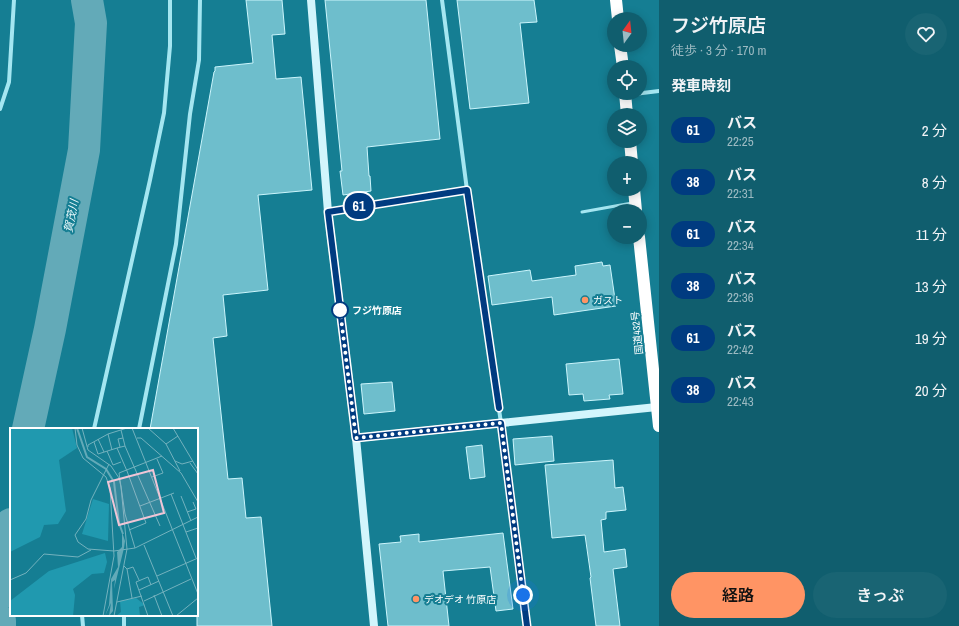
<!DOCTYPE html>
<html lang="ja">
<head>
<meta charset="utf-8">
<style>
	body { margin:0; font-family:"Archivo Narrow","Noto Sans JP",sans-serif; background:#196473; color:#f1f3f6; height:100vh; display:flex; flex-direction:column; font-size:15px; white-space:nowrap }
	* { box-sizing:border-box; margin:0 }
	p { font-size:13px; color:#9cbac2 }
	.icon { flex:none; width:22px; height:22px; fill:none; stroke:currentColor; stroke-width:2; stroke-linecap:round; stroke-linejoin:round }
	.map { position:relative; flex:1; overflow:hidden }
	.sheet { display:flex; flex-direction:column; background:#105e6e; width:300px }
	.sheet>* { flex:none }
	.badge { padding:0 8px; border-radius:13px; font-size:14px; line-height:26px }
	.needle { width:26px; rotate:15deg }
	.controls { position:absolute; left:607px; top:12px; display:grid; gap:8px }
	.controls a { display:grid; place-items:center; width:40px; height:40px; border-radius:50%; background:#105e6e; box-shadow:0 2px 10px #0003; font-size:20px }
	.you { position:absolute; width:20px; height:20px; margin:-10px; border:3px solid #fff; border-radius:50%; background:#1a73e8; box-shadow:0 0 0 6px #1a73e833 }
	.map>.badge { position:absolute; translate:-50% -50%; box-shadow:0 0 0 2px #fff }
	h2 { padding:0 12px; font-size:15px; line-height:36px }
	.round { display:grid; place-items:center; flex:none; width:42px; height:42px; border-radius:21px; background:#196473 }
	.summary { display:flex; align-items:center; justify-content:space-between; height:68px; padding:0 12px }
	h1 { font-size:19px; font-weight:600; line-height:30px }
	.button { display:flex; gap:8px; margin-top:auto; padding:8px 12px }
	.button a { flex:1; height:46px; border-radius:24px; background:#ff9464; color:#111; font-size:16px; font-weight:600; line-height:46px; text-align:center }
	.button a+a { background:#196473; color:#f1f3f6 }
	ul { padding:0; list-style:none }
	li { display:flex; align-items:center; gap:12px; height:52px; padding:0 12px }
	li div { flex:1 }
	li b { display:block; font-size:15px }
	li em { font-style:normal }
	li .badge { min-width:44px; font-weight:700; text-align:center }
	main { display:flex; flex:1; min-height:0 }
	.map>svg:first-child { display:block }
</style>
</head>
<body>
<main>
<div class="map">
<svg width="659" height="626" viewBox="0 0 659 626">
	<rect width="100%" height="100%" fill="#157e93"/>
	<g fill="none" stroke-linecap="round" stroke-linejoin="round">
		<!-- river -->
		<path stroke="#63aab8" stroke-width="32" d="M 28,429 L 50,329 L 84,150 L 91,23 L 87,0
			M 0,594 L 11,524
			M 0,621 L 0,626"/>
	</g>
	<!-- building -->
	<path fill="#6ebecc" stroke="#cbf5fc" d="M 246,0 L 282,0 L 285,34 L 272,35 L 276,79 L 301,77 L 312,190 L 258,195 L 268,290 L 223,295 L 227,336 L 213,338 L 228,479 L 242,478 L 246,518 L 261,517 L 272,626 L 197,626 L 197,429 L 150,429 L 214,72 L 215,71 L 215,67 L 253,63 Z
		M 325,0 L 426,0 L 440,139 L 367,147 L 369,176 L 370,176 L 371,191 L 343,195 L 340,171 L 342,171 Z
		M 457,0 L 534,0 L 537,22 L 520,23 L 529,103 L 470,109 Z
		M 602,262 L 603,266 L 610,265 L 616,306 L 554,315 L 552,297 L 492,305 L 488,276 L 530,270 L 532,281 L 576,275 L 575,266 Z
		M 619,359 L 623,394 L 609,395 L 610,399 L 584,401 L 583,394 L 569,395 L 566,364 Z
		M 392,382 L 395,411 L 364,414 L 361,384 Z
		M 552,436 L 554,461 L 515,465 L 513,439 Z
		M 482,445 L 485,477 L 470,479 L 466,447 Z
		M 613,460 L 615,488 L 623,487 L 626,510 L 606,512 L 606,519 L 601,520 L 604,552 L 625,549 L 627,567 L 613,569 L 620,626 L 596,626 L 590,578 L 591,577 L 585,535 L 552,538 L 545,465 Z
		M 503,533 L 513,609 L 496,611 L 490,567 L 443,571 L 449,626 L 388,626 L 379,544 L 401,542 L 400,536 L 419,534 L 419,542 Z"/>
	<g fill="none" stroke-linecap="round" stroke-linejoin="round">
		<!-- lane -->
		<path stroke="#a4e6f1" stroke-width="3" d="M 329,211 L 467,190
			M 582,212 L 632,203"/>
		<!-- street -->
		<path stroke="#a4e6f1" stroke-width="4" d="M 442,0 L 467,190 L 501,423 L 527,626
			M 626,95 L 659,91
			M 0,109 L 9,82 L 14,0
			M 94,429 L 150,180 L 164,113 L 170,46 L 170,0
			M 139,429 L 176,244 L 190,114 L 199,60 L 200,0
			M 82,615 L 83,626
			M 124,615 L 124,626"/>
		<!-- secondary -->
		<path stroke="#d2f5fc" stroke-width="8" d="M 311,0 L 328,212 L 356,438 L 374,626
			M 356,438 L 657,407"/>
		<!-- highway -->
		<path stroke="#fff" stroke-width="12" d="M 616,0 L 618,19
			M 620,45 L 623,67
			M 625,93 L 627,115
			M 630,141 L 632,163
			M 634,189 L 636,211
			M 639,237 L 659,426"/>
	</g>
	<g fill="none" stroke-linecap="round" stroke-linejoin="round">
		<!-- line casing -->
		<g stroke="#fff" stroke-width="9">
			<path id="line" d="M 499,408 L 467,190 L 328,212 L 356,438 L 501,423 L 527,626"/>
		</g>
		<!-- line -->
		<use href="#line" stroke="#003b80" stroke-width="6"/>
		<!-- walk -->
		<path stroke="#fff" stroke-width="4" stroke-dasharray="0 7.2" d="M 340,310 L 356,438 L 501,423 L 523,595"/>
	</g>
	<!-- markers -->
	<g fill="#ff9464" stroke="#157e93" stroke-width="1.5">
		<circle cx="585" cy="300" r="4"/>
		<circle cx="416" cy="599" r="4"/>
	</g>
	<circle fill="#fff" stroke="#003b80" stroke-width="2" cx="340" cy="310" r="8"/>
	<g text-anchor="middle" dominant-baseline="central" stroke-width="4" stroke-linejoin="round" paint-order="stroke">
		<!-- poi labels -->
		<g font-size="10" fill="#fff" stroke="#157e93" text-anchor="start">
			<text x="593" y="300">ガスト</text>
			<text x="424" y="599">デオデオ 竹原店</text>
		</g>
		<!-- stop labels -->
		<g font-size="10" font-weight="bold" fill="#fff" stroke="#157e93" text-anchor="start">
			<text x="352" y="310">フジ竹原店</text>
		</g>
		<!-- street labels -->
		<g font-size="10" fill="#fff" stroke="#157e93">
			<text transform="translate(637 333) rotate(-96)">国道432号</text>
		</g>
		<!-- water labels -->
		<g font-size="11" font-style="italic" fill="#effcfe" stroke="#157e93">
			<text transform="translate(71 216) rotate(-79)">賀茂川</text>
		</g>
	</g>
	<!-- overview -->
	<g transform="translate(10 428)">
		<rect width="188" height="188" fill="#157e93"/>
		<path d="M 0,0 L 62,0 L 67,20 L 49,32 L 56,83 L 48,96 L 34,97 L 30,109 L 0,124 ZM 83,71 L 99,76 L 98,113 L 72,106 ZM 95,125 L 97,134 L 94,145 L 82,146 L 63,161 L 65,167 L 63,188 L 0,188 L 0,173 L 39,143 ZM 126,170 L 135,177 L 129,179 L 130,188 L 106,188 L 111,184 L 110,173 Z" fill="#2099af"/>
		<path d="M 112,104 L 115,113 L 114,120 L 104,161 L 105,152 L 102,154 L 103,183 L 99,188 L 101,175 L 95,188 L 99,177 L 101,151 L 108,139 L 107,124 L 112,119 Z" fill="#63aab8"/>
		<path fill="none" stroke="#63aab8" stroke-width="2" d="M 67,0 L 77,29 L 96,41 L 104,54 L 109,95 L 113,106"/>
		<path fill="none" stroke="#73b2be" stroke-width="1" d="M 65,0 L 67,17 L 73,30 L 96,49 L 100,60 L 104,128 L 93,188M 72,0 L 78,22 L 101,38 L 109,50 L 111,59 L 117,121 L 104,188M 122,0 L 188,166M 138,0 L 156,16M 163,0 L 188,42M 111,2 L 115,18M 98,6 L 102,22M 168,8 L 156,16 L 170,43M 127,10 L 131,10 L 171,45 L 188,74M 88,11 L 94,24M 84,14 L 88,26 L 107,20 L 117,43 L 136,95 L 119,102M 78,19 L 78,17 L 98,6 L 117,0M 110,19 L 108,11 L 113,10M 107,20 L 115,18 L 150,98M 97,23 L 103,37 L 111,34M 165,33 L 172,36 L 183,33M 180,35 L 188,46M 99,36 L 81,72 L 76,91 L 65,107 L 68,114 L 78,121 L 104,123 L 125,120 L 188,89M 142,49 L 153,45 L 147,31M 161,66 L 186,130M 171,68 L 181,93M 130,78 L 164,65M 177,84 L 186,81 L 183,74M 176,104 L 188,100M 134,117 L 163,188M 125,120 L 115,86 L 109,45 L 152,28M 114,138 L 117,141 L 122,170M 117,141 L 123,139 L 129,152M 147,148 L 188,130M 0,152 L 16,145 L 34,126 L 68,129 L 81,122M 129,162 L 149,153M 144,167 L 152,188M 134,173 L 181,151M 107,174 L 132,168M 138,188 L 126,154 L 138,149 L 141,157M 166,188 L 188,170"/>
		<path fill="#f0c5d6" fill-opacity="0.15" stroke="#f0c5d6" stroke-width="2" d="M 143,42 L 154,85 L 109,97 L 98,54 Z"/>
		<rect width="188" height="188" fill="none" stroke="#fff" stroke-width="2"/>
	</g>
</svg>
<div class="controls">
<a><svg class="needle" viewBox="-14 -14 28 28"><path d="M0-13l5 13h-10z" fill="#e53935"/><path d="M0 13l5-13h-10z" fill="#9cbac2"/></svg></a>
<a><svg class="icon" aria-label="locate" viewBox="0 0 24 24"><circle cx="12" cy="12" r="6"/><path d="M12 2v4M12 18v4M2 12h4M18 12h4"/></svg></a>
<a><svg class="icon" aria-label="layers" viewBox="0 0 24 24"><path d="M12 4l9 5-9 5-9-5zM3 14l9 5 9-5"/></svg></a>
<a>+</a>
<a>−</a>
</div>
<div class="you" style="left:523px;top:595px"></div>
<b class="badge" style="left:359px;top:206px;background:#003b80;color:#fff">61</b>
</div>
<section class="sheet">
<div class="summary"><div><h1>フジ竹原店</h1><p>徒歩 · 3 分 · 170 m</p></div><a class="round"><svg class="icon" aria-label="heart" viewBox="0 0 24 24"><path d="M12 20l-8-8c-3-5 5-10 8-4 3-6 11-1 8 4z"/></svg></a></div>
<h2>発車時刻</h2>
<ul>
<li><span class="badge" style="background:#003b80;color:#fff">61</span><div><b>バス</b><p>22:25</p></div><em>2 分</em></li>
<li><span class="badge" style="background:#003b80;color:#fff">38</span><div><b>バス</b><p>22:31</p></div><em>8 分</em></li>
<li><span class="badge" style="background:#003b80;color:#fff">61</span><div><b>バス</b><p>22:34</p></div><em>11 分</em></li>
<li><span class="badge" style="background:#003b80;color:#fff">38</span><div><b>バス</b><p>22:36</p></div><em>13 分</em></li>
<li><span class="badge" style="background:#003b80;color:#fff">61</span><div><b>バス</b><p>22:42</p></div><em>19 分</em></li>
<li><span class="badge" style="background:#003b80;color:#fff">38</span><div><b>バス</b><p>22:43</p></div><em>20 分</em></li>
</ul>
<div class="button"><a>経路</a><a>きっぷ</a></div>
</section>
</main>
</body>
</html>
